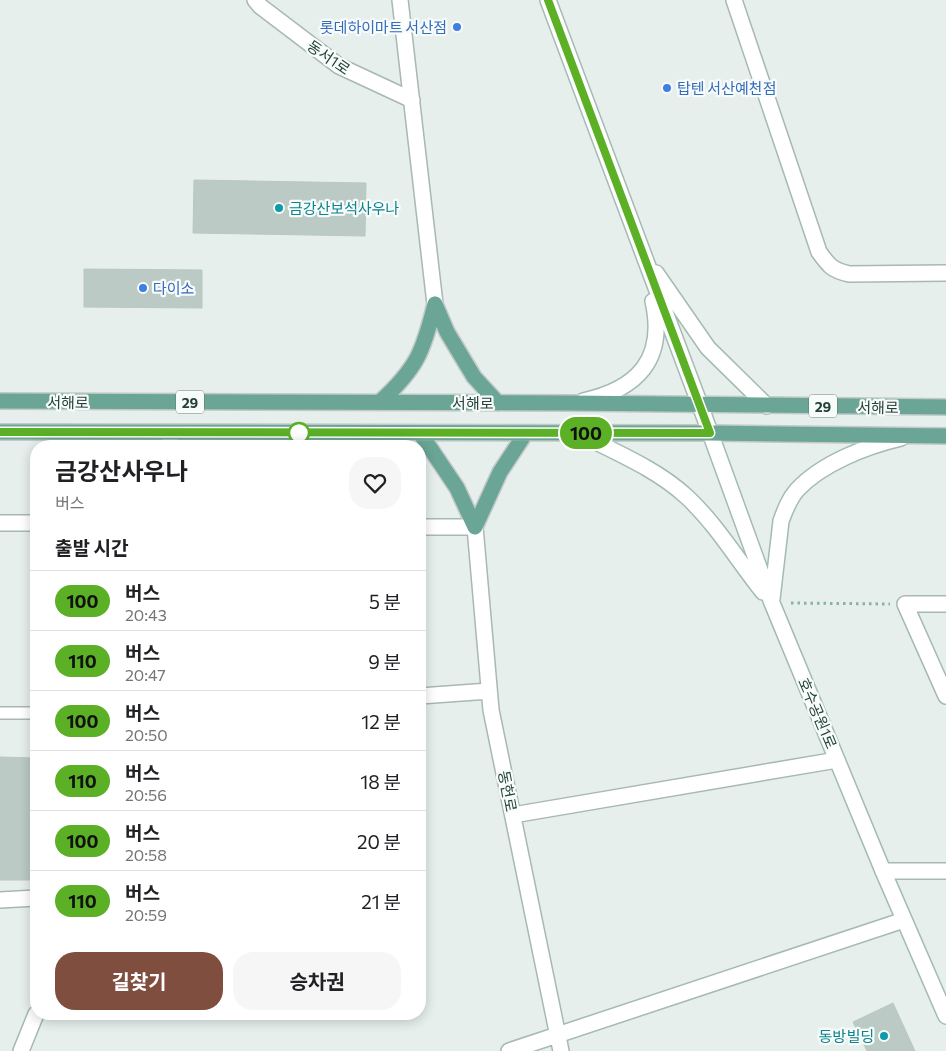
<!DOCTYPE html>
<html lang="ko">
<head>
<meta charset="utf-8">
<style>
	body { margin:0; font-family:Commissioner,"Noto Sans KR",sans-serif; background:#f6f6f6; color:#202124; height:100vh; display:flex; flex-direction:column; font-size:19px; white-space:nowrap }
	* { box-sizing:border-box; margin:0 }
	p { font-size:16px; color:#757577 }
	.icon { flex:none; width:28px; height:28px; fill:none; stroke:currentColor; stroke-width:2; stroke-linecap:round; stroke-linejoin:round }
	.map { position:relative; flex:1; overflow:hidden }
	.panel { position:absolute; left:30px; top:440px; width:396px; height:580px; display:flex; flex-direction:column; background:#fff; border-radius:20px; box-shadow:0 2px 12px #0003 }
	.panel>* { flex:none }
	.badge { padding:0 10px; border-radius:16px; font-size:18px; line-height:32px }
	.map>.badge { position:absolute; translate:-50% -50%; box-shadow:0 0 0 2px #fff }
	h2 { padding:0 25px; font-size:19px; line-height:45px }
	.round { display:grid; place-items:center; flex:none; width:52px; height:52px; border-radius:20px; background:#f6f6f6 }
	.overview { display:flex; align-items:center; justify-content:space-between; height:85px; padding:0 25px }
	h1 { font-size:24px; font-weight:700; line-height:38px }
	.cta { display:flex; gap:10px; margin-top:auto; padding:10px 25px }
	.cta a { flex:1; height:58px; border-radius:20px; background:#7f4e3f; color:#fff; font-size:20px; font-weight:700; line-height:58px; text-align:center }
	.cta a+a { background:#f6f6f6; color:#202124 }
	ul { padding:0; list-style:none }
	li { display:flex; align-items:center; gap:15px; height:60px; padding:0 25px; border-top:1px solid #e0e0e0 }
	li div { flex:1 }
	li b { display:block; font-size:19px }
	li em { font-style:normal }
	li .badge { min-width:55px; font-weight:700; text-align:center }
	.map>svg:first-child { display:block }
</style>
</head>
<body>
<div class="map">
<svg width="946" height="1051" viewBox="0 0 946 1051">
	<rect width="100%" height="100%" fill="#e6efeb"/>
	<!-- building -->
	<path fill="#bbcac4" stroke="#b8c9c2" d="M 194,180 L 366,183 L 365,236 L 193,233 Z
		M 84,269 L 202,270 L 202,308 L 84,307 Z
		M 0,757 L 36,758 L 36,880 L 0,880 Z
		M 893,1003 L 915,1051 L 867,1051 L 853,1022 Z"/>
	<g fill="none" stroke-linecap="round" stroke-linejoin="round">
		<!-- lane casing -->
		<g stroke="#a8b8b2" stroke-width="14">
			<path id="lane" d="M 0,713 L 36,713"/>
		</g>
		<!-- street casing -->
		<g stroke="#a8b8b2" stroke-width="18">
			<path id="street" d="M 255,0 L 260,6 L 339,66 L 412,100
				M 400,0 L 435,304
				M 734,0 L 819,252 C 829,266 832,270 849,274 L 946,273
				M 170,446 L 170,434
				M 0,523 L 36,523
				M 420,527 L 475,527 L 491,710 L 561,1051
				M 946,604 L 905,604 L 946,696
				M 420,696 L 489,691
				M 513,815 L 837,760
				M 883,871 L 946,871
				M 0,900 L 36,898
				M 21,1051 L 36,1014
				M 509,1051 L 904,920"/>
		</g>
		<!-- secondary casing -->
		<g stroke="#a4bbb3" stroke-width="18">
			<path id="secondary" d="M 548,0 L 700,405 L 772,603 L 883,871 L 946,1016
				M 656,273 L 708,348 L 767,406
				M 583,401 C 638,389 666,359 653,301
				M 578,433 C 615,452 657,469 687,497 C 717,525 738,561 763,592
				M 772,599 L 781,521 C 785,510 789,499 797,490 C 822,463 867,446 901,438"/>
		</g>
		<!-- primary casing -->
		<g stroke="#c2cac8" stroke-width="18">
			<path id="primary" d="M 435,304 L 447,332 L 474,377 L 498,403
				M 0,401 L 569,403 L 946,407
				M 380,402 C 417,368 423,352 435,304
				M 0,432 L 710,433 L 946,436
				M 420,433 L 457,488 L 475,527
				M 475,527 L 500,472 L 525,434"/>
		</g>
		<!-- path -->
		<path stroke="#86b3a5" stroke-width="3" stroke-dasharray="2.5 4" stroke-linecap="butt" d="M 791,603 L 890,604"/>
		<!-- lane -->
		<use href="#lane" stroke="#fff" stroke-width="11"/>
		<!-- street -->
		<use href="#street" stroke="#fff" stroke-width="15"/>
		<!-- secondary -->
		<use href="#secondary" stroke="#fff" stroke-width="15"/>
		<!-- primary -->
		<use href="#primary" stroke="#6aa596" stroke-width="15"/>
	</g>
	<g fill="none" stroke-linecap="round" stroke-linejoin="round">
		<!-- line casing -->
		<g stroke="#fff" stroke-width="11">
			<path id="line" d="M 0,432 L 710,433 L 548,0"/>
		</g>
		<!-- line -->
		<use href="#line" stroke="#5bb025" stroke-width="8"/>
	</g>
	<!-- markers -->
	<g fill="#3f7fe0" stroke="#f7fbf9" stroke-width="2">
		<circle cx="457" cy="27" r="5"/>
		<circle cx="667" cy="88" r="5"/>
		<circle cx="143" cy="288" r="5"/>
	</g>
	<g fill="#0f9aa8" stroke="#f7fbf9" stroke-width="2">
		<circle cx="279" cy="208" r="5"/>
		<circle cx="884" cy="1036" r="5"/>
	</g>
	<circle fill="#fff" stroke="#5bb025" stroke-width="2.5" cx="299" cy="433" r="10"/>
	<g text-anchor="middle" dominant-baseline="central" stroke-width="4.5" stroke-linejoin="round" paint-order="stroke">
		<!-- shield labels -->
		<g fill="#f7fbf9" stroke="#637a73" stroke-width="1">
			<rect x="176" y="390.5" width="28" height="23" rx="4"/>
			<rect x="809" y="394.5" width="28" height="23" rx="4"/>
		</g>
		<g font-size="14" font-weight="bold" fill="#24423a">
			<text x="190" y="402">29</text>
			<text x="823" y="406">29</text>
		</g>
		<!-- shop labels -->
		<g font-size="15" fill="#366cbe" stroke="#f7fbf9" text-anchor="start">
			<text x="447" y="27" text-anchor="end">롯데하이마트 서산점</text>
			<text x="677" y="88">탑텐 서산예천점</text>
			<text x="153" y="288">다이소</text>
		</g>
		<!-- street labels -->
		<g font-size="15" fill="#24423a" stroke="#f7fbf9">
			<text transform="translate(329 57) rotate(34)">동서1로</text>
			<text transform="translate(68 402) rotate(1)">서해로</text>
			<text x="473" y="403">서해로</text>
			<text transform="translate(878 407) rotate(1)">서해로</text>
			<text transform="translate(818 713) rotate(67)">호수공원1로</text>
			<text transform="translate(508 791) rotate(79)">동헌로</text>
		</g>
		<!-- culture labels -->
		<g font-size="15" fill="#0d838f" stroke="#f7fbf9" text-anchor="start">
			<text x="289" y="208">금강산보석사우나</text>
			<text x="874" y="1036" text-anchor="end">동방빌딩</text>
		</g>
	</g>
</svg>
<b class="badge" style="left:586px;top:433px;background:#5bb025;color:#111">100</b>
<section class="panel">
<div class="overview"><div><h1>금강산사우나</h1><p>버스</p></div><a class="round"><svg class="icon" aria-label="heart" viewBox="0 0 24 24"><path d="M12 20l-8-8c-3-5 5-10 8-4 3-6 11-1 8 4z"/></svg></a></div>
<h2>출발 시간</h2>
<ul>
<li><span class="badge" style="background:#5bb025;color:#111">100</span><div><b>버스</b><p>20:43</p></div><em>5 분</em></li>
<li><span class="badge" style="background:#5bb025;color:#111">110</span><div><b>버스</b><p>20:47</p></div><em>9 분</em></li>
<li><span class="badge" style="background:#5bb025;color:#111">100</span><div><b>버스</b><p>20:50</p></div><em>12 분</em></li>
<li><span class="badge" style="background:#5bb025;color:#111">110</span><div><b>버스</b><p>20:56</p></div><em>18 분</em></li>
<li><span class="badge" style="background:#5bb025;color:#111">100</span><div><b>버스</b><p>20:58</p></div><em>20 분</em></li>
<li><span class="badge" style="background:#5bb025;color:#111">110</span><div><b>버스</b><p>20:59</p></div><em>21 분</em></li>
</ul>
<div class="cta"><a>길찾기</a><a>승차권</a></div>
</section>
</div>
</body>
</html>
